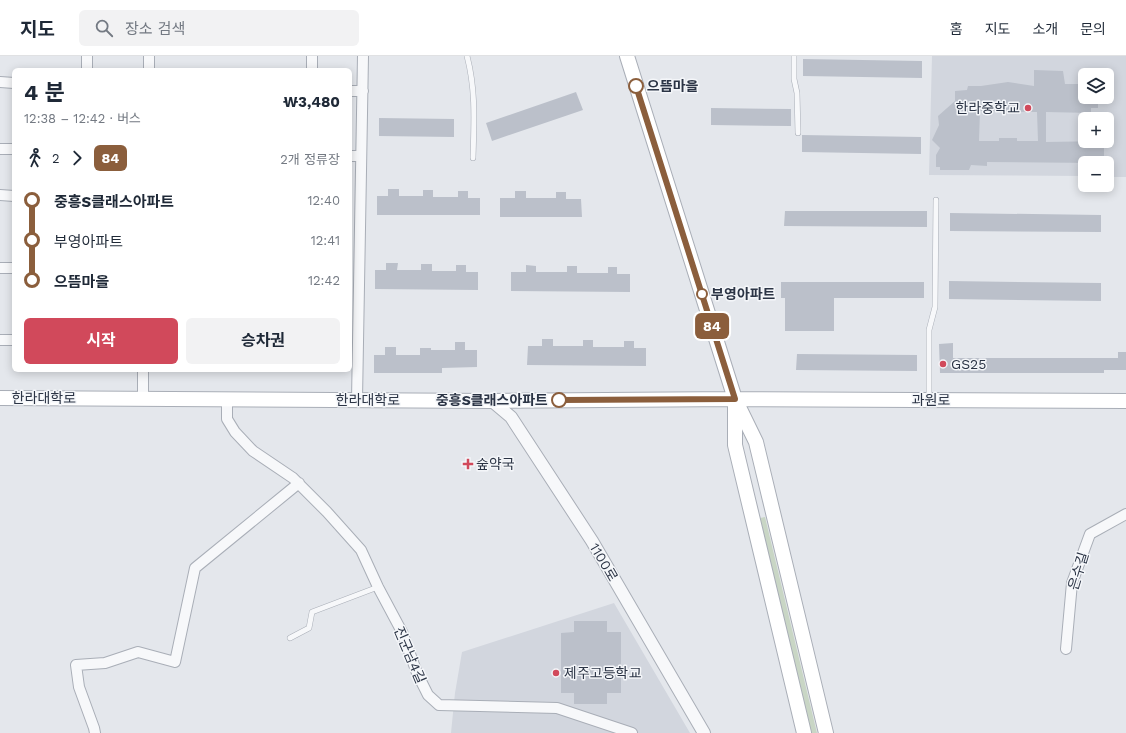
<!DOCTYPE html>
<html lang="ko">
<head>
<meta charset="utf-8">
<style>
	body { margin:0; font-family:"Work Sans","Noto Sans KR",sans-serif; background:#f2f2f3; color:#1f2937; height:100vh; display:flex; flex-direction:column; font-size:15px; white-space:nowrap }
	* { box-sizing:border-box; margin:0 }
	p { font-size:13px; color:#747a83 }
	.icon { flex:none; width:22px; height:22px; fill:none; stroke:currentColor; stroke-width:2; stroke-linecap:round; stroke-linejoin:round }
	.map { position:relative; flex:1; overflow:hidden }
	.side { position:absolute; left:12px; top:12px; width:340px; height:304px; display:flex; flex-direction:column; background:#fff; border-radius:6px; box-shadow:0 2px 10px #0003 }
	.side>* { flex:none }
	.badge { padding:0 8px; border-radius:6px; font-size:14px; line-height:26px }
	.buttons { position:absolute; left:1078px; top:12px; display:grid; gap:8px }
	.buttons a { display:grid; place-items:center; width:36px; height:36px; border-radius:6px; background:#fff; box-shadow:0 2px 10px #0003; font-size:20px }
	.map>.badge { position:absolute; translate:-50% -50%; box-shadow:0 0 0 2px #fff }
	.legs { display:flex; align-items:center; gap:6px; height:44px; padding:0 12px; font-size:13px }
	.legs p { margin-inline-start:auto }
	.summary { display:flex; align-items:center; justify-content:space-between; height:68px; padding:0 12px }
	h1 { font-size:22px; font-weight:700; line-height:30px }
	.cta { display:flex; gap:8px; margin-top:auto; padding:8px 12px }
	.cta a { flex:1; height:46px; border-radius:6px; background:#d1495b; color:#fff; font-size:16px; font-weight:700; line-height:46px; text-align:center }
	.cta a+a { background:#f2f2f3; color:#1f2937 }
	ul { padding:0 12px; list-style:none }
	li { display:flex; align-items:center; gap:14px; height:40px; font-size:15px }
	li i { display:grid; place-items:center; width:6px; height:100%; margin:0 5px; background:currentColor }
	li i::after { content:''; width:10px; height:10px; margin:-5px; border:3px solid; border-radius:50%; background:#fff }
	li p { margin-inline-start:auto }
	li:first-child i { background:linear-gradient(#0000 50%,currentColor 0) }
	li:last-child i { background:linear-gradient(currentColor 50%,#0000 0) }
	header { display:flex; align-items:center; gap:24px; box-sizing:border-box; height:56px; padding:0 20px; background:#fff; border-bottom:1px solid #e0e1e3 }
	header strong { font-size:19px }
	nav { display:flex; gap:22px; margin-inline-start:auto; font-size:14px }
	.search { width:280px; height:36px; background:#f2f2f3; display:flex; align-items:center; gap:10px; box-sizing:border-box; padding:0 14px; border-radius:6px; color:#747a83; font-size:15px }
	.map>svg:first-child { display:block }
</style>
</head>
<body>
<header>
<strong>지도</strong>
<div class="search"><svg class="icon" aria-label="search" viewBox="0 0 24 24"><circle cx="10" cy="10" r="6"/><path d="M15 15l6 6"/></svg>장소 검색</div>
<nav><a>홈</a><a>지도</a><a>소개</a><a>문의</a></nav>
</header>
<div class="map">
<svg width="1126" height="677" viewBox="0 0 1126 677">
	<rect width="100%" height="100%" fill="#e4e7ec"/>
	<!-- built -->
	<path fill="#d2d6de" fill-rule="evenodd" d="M 932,0 L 1126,0 L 1126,121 L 1107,121 L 1107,107 L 1085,107 L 1085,120 L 929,119 ZM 1085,19 L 1107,19 L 1107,41 L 1085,41 ZM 1085,63 L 1107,63 L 1107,85 L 1085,85 Z
		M 614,547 L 690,677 L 451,677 L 455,637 L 462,596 Z"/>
	<!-- green -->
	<path fill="#c9d6c5" d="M 765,461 L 817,677 L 811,677 L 760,462 Z"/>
	<!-- building -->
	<path fill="#bbc0ca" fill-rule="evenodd" d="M 803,3 L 922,5 L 922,22 L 803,20 Z
		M 1034,14 L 1063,15 L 1065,28 L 1085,28 L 1085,41 L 1098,41 L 1098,52 L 1091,52 L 1091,57 L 1046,56 L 1046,86 L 1104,85 L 1104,105 L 1097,105 L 1097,107 L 987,106 L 987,110 L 971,109 L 969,114 L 940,114 L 940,111 L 936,111 L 936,99 L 940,92 L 932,84 L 939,69 L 938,60 L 955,45 L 955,35 L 967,34 L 968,30 L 981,30 L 1008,26 L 1034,30 ZM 980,55 L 1037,56 L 1038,85 L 1017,85 L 1017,82 L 999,82 L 999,85 L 979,85 Z
		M 576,36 L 583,54 L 492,85 L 486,67 Z
		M 711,52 L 791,53 L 791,70 L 711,69 Z
		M 379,62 L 454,63 L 454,81 L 379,80 Z
		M 802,79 L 921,81 L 921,98 L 802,96 Z
		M 388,133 L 399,133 L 399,140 L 423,140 L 423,134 L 433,134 L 433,141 L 458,141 L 458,135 L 468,135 L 468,142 L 480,142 L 480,159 L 377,159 L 377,140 L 388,140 Z
		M 515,135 L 526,135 L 526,142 L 556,142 L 556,136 L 566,136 L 566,143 L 581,143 L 582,161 L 500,161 L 500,142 L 515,142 Z
		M 785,155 L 927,155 L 927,171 L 784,170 Z
		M 950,157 L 1101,159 L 1101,176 L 950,175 Z
		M 386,207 L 398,207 L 397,214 L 421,214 L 421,208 L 432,208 L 432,215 L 456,215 L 456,209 L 466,209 L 466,216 L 478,216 L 478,234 L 375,233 L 375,214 L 386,214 Z
		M 526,209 L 536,210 L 536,216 L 567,216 L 567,210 L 577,210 L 577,217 L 608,217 L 608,211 L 617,211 L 617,218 L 630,218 L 630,236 L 511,235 L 511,216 L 526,216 Z
		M 949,225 L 1101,227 L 1101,245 L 949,243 Z
		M 781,226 L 924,226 L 924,242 L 834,242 L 834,275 L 785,275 L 785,242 L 781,242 Z
		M 542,283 L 553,283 L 553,290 L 583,290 L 583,284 L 593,284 L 593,291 L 624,291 L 624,285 L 634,285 L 634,292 L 646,292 L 646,310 L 527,309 L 528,290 L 542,290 Z
		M 455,286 L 465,286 L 465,294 L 477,294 L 477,311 L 442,312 L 442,317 L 374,317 L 374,299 L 385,299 L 385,291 L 396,291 L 396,299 L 420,299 L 420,292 L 431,292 L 431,294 L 455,294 Z
		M 953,287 L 953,302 L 1118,302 L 1118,296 L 1126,296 L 1126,314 L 1104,314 L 1104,317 L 940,317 L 939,288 Z
		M 797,298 L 917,299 L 917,315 L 796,314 Z
		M 574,565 L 607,565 L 607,576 L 621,576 L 621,637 L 607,637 L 607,648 L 574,648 L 574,637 L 561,637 L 561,577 L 574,576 Z"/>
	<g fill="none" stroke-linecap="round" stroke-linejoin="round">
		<!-- service casing -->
		<g stroke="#a9aeb7" stroke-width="6">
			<path id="service" d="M 467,0 C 476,34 474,67 473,102
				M 794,0 L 794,23 L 797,37 L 798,77
				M 929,343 L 929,274 L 935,251 L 936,144
				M 290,582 L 309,572 L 312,556 L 378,531"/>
		</g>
		<!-- minor casing -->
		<g stroke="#a9aeb7" stroke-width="12">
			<path id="minor" d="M 149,0 L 149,14
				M 87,14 L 87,0
				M 312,14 L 312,0
				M 0,26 L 14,27
				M 350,35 L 363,35
				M 0,93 L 14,93
				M 350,100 L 361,100
				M 0,139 L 14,140
				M 0,212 L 14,212
				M 0,284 L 14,284
				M 143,314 L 143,342
				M 227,344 L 227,363 L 235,376 L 253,395 L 293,422 L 327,456 L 361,494 L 378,531 L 402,576 L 417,617 L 428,639 L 439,649 L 557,652 L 632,677
				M 357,344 L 363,0
				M 1066,593 L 1072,527 L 1090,478 L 1126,458
				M 95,677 L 94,672 L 79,631 L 76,609 L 105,607 L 138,596 L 175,606 L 195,512 L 299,427"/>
		</g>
		<!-- tertiary casing -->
		<g stroke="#a9aeb7" stroke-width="14">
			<path id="tertiary" d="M 492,345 L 511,361 L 592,485 L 704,677"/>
		</g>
		<!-- secondary casing -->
		<g stroke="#a9aeb7" stroke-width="16">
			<path id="secondary" d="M 627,0 L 735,343 L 756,386 L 826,677
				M 0,342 L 492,345 L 735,343 L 1126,345
				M 735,347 L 735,389 L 804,677"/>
		</g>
		<!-- service -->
		<use href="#service" stroke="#f7f8fa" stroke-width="5"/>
		<!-- minor -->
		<use href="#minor" stroke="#f7f8fa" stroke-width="10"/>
		<!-- tertiary -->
		<use href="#tertiary" stroke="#f7f8fa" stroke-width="12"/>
		<!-- secondary -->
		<use href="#secondary" stroke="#fff" stroke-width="14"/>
	</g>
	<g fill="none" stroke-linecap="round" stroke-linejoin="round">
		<!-- line-1 casing -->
		<g stroke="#fff" stroke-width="9">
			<path id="line-1" d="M 559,344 L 735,343 L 636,30"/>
		</g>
		<!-- line-1 -->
		<use href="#line-1" stroke="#8b5e3c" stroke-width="6"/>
	</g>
	<!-- markers -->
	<g fill="#fff" stroke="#8b5e3c" stroke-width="2">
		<circle cx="636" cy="30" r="7"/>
		<circle cx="702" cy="238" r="5"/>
		<circle cx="559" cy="344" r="7"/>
	</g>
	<g fill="#d1495b" stroke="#f4f6f9" stroke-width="1.5">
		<circle cx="1028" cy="52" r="4"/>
		<circle cx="943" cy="308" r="4"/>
		<path d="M466 402h4v4h4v4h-4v4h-4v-4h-4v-4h4z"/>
		<circle cx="556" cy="617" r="4"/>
	</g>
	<g text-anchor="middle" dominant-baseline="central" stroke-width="3" stroke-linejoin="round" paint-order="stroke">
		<!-- stop labels -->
		<g font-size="14" font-weight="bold" fill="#2b3445" stroke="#f4f6f9" text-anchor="start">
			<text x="647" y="30">으뜸마을</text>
			<text x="711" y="238">부영아파트</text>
			<text x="548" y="344" text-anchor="end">중흥S클래스아파트</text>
		</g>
		<!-- poi labels -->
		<g font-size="14" fill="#2b3445" stroke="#f4f6f9" text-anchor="start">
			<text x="1020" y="52" text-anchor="end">한라중학교</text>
			<text x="951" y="308">GS25</text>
			<text x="476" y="408">숲약국</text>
			<text x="564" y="617">제주고등학교</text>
		</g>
		<!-- street labels -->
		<g font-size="14" fill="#2b3445" stroke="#f4f6f9">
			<text x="44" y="342">한라대학로</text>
			<text x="368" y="344">한라대학로</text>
			<text x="931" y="344">과원로</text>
			<text transform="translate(604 506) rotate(60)">1100로</text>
			<text transform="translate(1078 515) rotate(-73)">은수길</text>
			<text transform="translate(410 599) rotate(67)">진군남4길</text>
		</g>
	</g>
</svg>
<div class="buttons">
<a><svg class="icon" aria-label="layers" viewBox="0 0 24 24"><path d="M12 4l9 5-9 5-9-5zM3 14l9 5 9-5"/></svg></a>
<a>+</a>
<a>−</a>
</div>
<b class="badge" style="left:712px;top:270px;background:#8b5e3c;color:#fff">84</b>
<section class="side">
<div class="summary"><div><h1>4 분</h1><p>12:38 – 12:42 · 버스</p></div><b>₩3,480</b></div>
<div class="legs"><svg class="icon" aria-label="walk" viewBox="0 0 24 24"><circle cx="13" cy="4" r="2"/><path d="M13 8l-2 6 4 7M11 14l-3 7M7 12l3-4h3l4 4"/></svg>2<svg class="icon" aria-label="forward" viewBox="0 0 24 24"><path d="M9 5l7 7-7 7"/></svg><b class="badge" style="background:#8b5e3c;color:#fff">84</b><p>2개 정류장</p></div>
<ul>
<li><i style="color:#8b5e3c"></i><b>중흥S클래스아파트</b><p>12:40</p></li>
<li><i style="color:#8b5e3c"></i><span>부영아파트</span><p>12:41</p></li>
<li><i style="color:#8b5e3c"></i><b>으뜸마을</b><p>12:42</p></li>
</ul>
<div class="cta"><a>시작</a><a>승차권</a></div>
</section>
</div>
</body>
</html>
